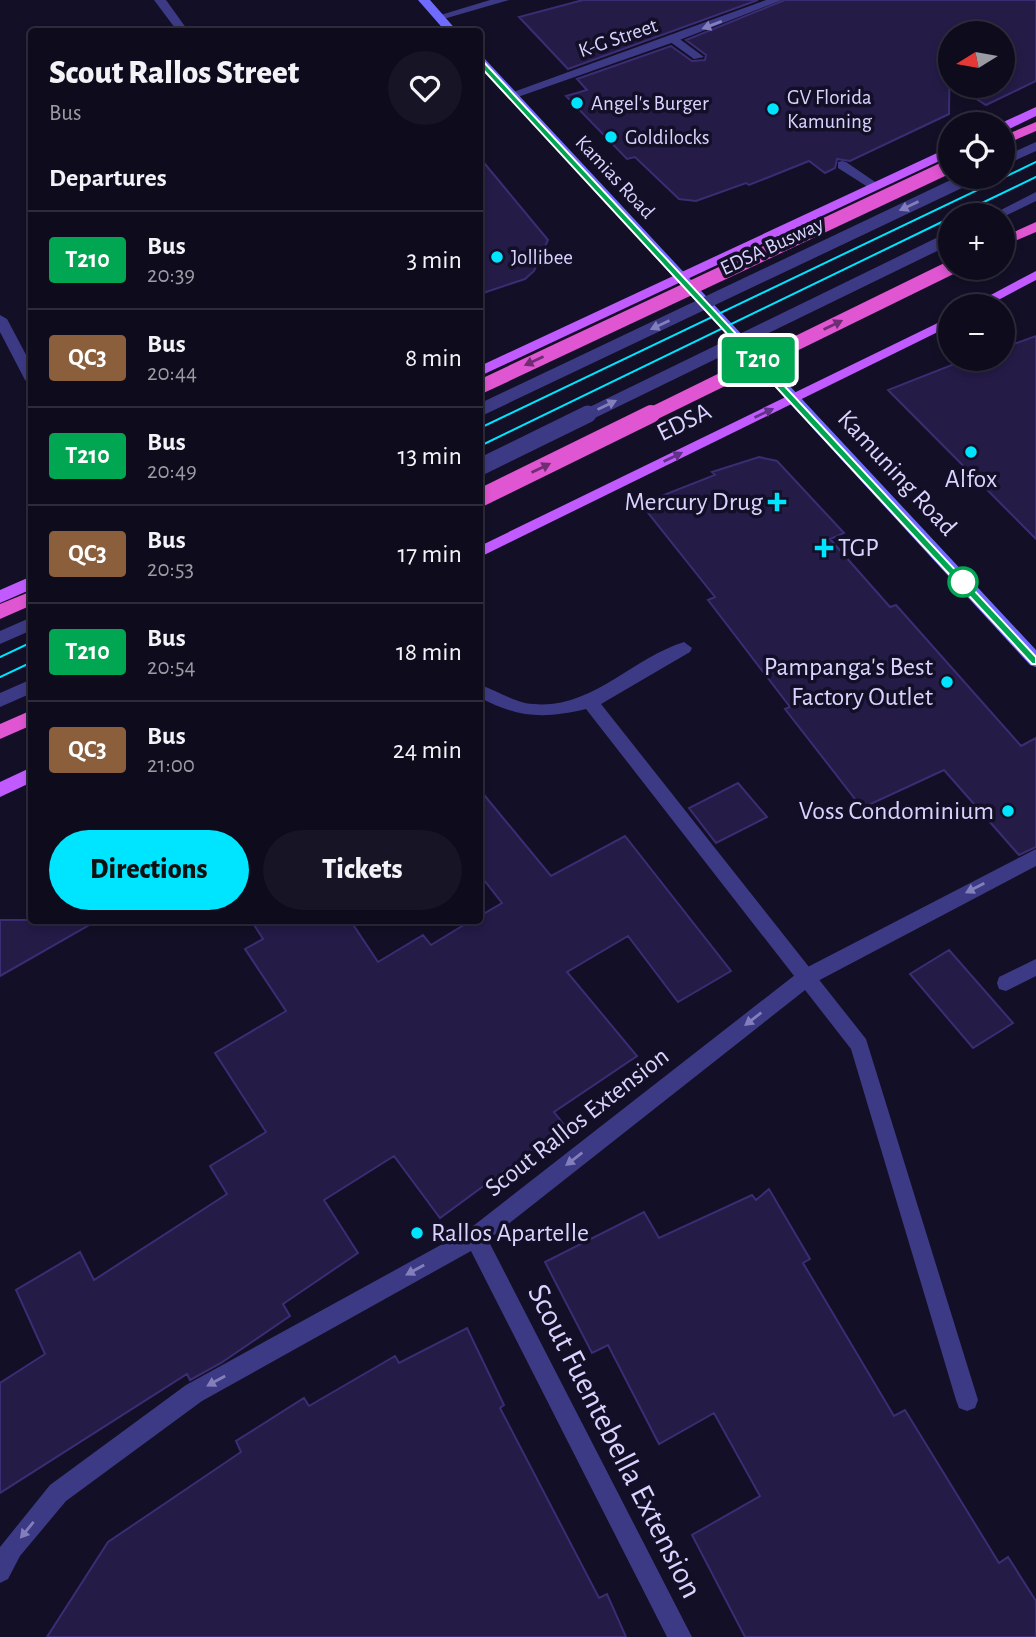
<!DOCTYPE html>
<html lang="en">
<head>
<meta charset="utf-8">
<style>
	body { margin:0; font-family:"Alegreya Sans",sans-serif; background:#171425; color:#f1f3f6; height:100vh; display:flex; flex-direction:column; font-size:26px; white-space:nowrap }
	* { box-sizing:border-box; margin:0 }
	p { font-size:23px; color:#9b9ba3 }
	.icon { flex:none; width:38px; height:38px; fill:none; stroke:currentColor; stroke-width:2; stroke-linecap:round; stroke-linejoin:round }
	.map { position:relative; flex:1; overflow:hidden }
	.panel { position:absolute; left:28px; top:28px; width:455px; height:896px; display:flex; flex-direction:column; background:#0e0b1c; border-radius:7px; box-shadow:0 4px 10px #0003,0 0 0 2px #2e2b3b }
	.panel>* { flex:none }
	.badge { padding:0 14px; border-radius:5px; font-size:24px; line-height:46px }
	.needle { width:46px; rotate:259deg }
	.controls { position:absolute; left:938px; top:21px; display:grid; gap:14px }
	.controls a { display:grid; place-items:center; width:77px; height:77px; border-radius:50%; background:#0e0b1c; box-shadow:0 4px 10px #0003,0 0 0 2px #2e2b3b; font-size:35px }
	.map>.badge { position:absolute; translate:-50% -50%; box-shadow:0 0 0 4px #fff }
	h2 { padding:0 21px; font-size:26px; line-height:63px }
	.round { display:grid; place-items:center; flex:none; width:74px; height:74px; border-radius:37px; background:#171425 }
	.head { display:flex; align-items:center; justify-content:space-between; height:119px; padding:0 21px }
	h1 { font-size:33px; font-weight:800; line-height:52px }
	.button { display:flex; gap:14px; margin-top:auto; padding:14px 21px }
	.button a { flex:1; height:80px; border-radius:42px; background:#00e5ff; color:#111; font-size:28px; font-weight:800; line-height:80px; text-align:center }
	.button a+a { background:#171425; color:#f1f3f6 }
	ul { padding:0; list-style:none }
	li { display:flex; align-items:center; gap:21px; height:98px; padding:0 21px; border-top:2px solid #2e2b3b }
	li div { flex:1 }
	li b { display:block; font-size:26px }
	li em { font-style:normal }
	li .badge { min-width:77px; font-weight:700; text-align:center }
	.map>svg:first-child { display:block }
</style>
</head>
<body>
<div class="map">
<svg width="1036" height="1637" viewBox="0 0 1036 1637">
	<rect width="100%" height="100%" fill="#130f26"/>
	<!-- building -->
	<path fill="#241b47" stroke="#3b2d73" stroke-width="2" d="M 583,0 L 758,0 L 568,69 L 519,17 Z
		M 785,0 L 1036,0 L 1036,81 L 986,105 L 956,86 L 1003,86 L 1003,33 L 950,33 L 949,114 L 850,161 L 837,159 L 835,168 L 825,173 L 809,161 L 749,185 L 746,183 L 696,201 L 679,199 L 635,157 L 627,159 L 566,96 L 587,90 L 577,79 L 671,46 L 692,61 L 705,60 L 706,55 L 686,40 Z
		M 480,158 L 548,240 L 534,271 L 525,279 L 480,294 Z
		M 1036,336 L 1036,539 L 888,390 L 954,364 L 957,366 L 976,359 L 1003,359 L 1003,348 Z
		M 759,457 L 777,461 L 844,533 L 830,539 L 890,607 L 896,605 L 1021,746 L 1036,738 L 1036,847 L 1019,855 L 944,770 L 862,808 L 785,709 L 790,707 L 708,600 L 715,597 L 641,504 L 715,475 L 712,472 Z
		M 738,783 L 767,817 L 716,843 L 689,808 Z
		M 480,790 L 551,876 L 625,836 L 731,971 L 678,1002 L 628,936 L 567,972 L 637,1056 L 554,1112 L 565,1126 L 440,1218 L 394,1156 L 324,1200 L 358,1253 L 283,1304 L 290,1316 L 221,1363 L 190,1380 L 187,1374 L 0,1493 L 0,1383 L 45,1354 L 16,1290 L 80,1252 L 94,1280 L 227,1194 L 210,1166 L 266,1132 L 215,1053 L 286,1011 L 245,949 L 263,939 L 251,920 L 350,920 L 378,962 L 423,935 L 431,945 L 472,920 L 480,920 L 480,916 L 502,903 L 480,875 Z
		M 0,920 L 98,920 L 0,976 Z
		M 949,950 L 1013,1023 L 973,1048 L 910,974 Z
		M 769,1189 L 810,1259 L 803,1263 L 894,1416 L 905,1410 L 999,1563 L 1008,1557 L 1036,1601 L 1036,1637 L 745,1637 L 692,1535 L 760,1496 L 714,1413 L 659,1444 L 608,1345 L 592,1353 L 545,1262 L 644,1212 L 659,1238 L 752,1195 L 756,1200 Z
		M 467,1328 L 504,1405 L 500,1408 L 599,1598 L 607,1594 L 626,1637 L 47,1637 L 108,1542 L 241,1452 L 236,1441 L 304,1398 L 309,1406 L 395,1356 L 399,1363 Z"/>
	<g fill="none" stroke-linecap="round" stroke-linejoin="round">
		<!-- service -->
		<path fill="#3d3a85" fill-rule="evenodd" d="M 154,0 L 166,0 L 189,32 L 178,32 Z
			M 490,0 L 509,0 L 440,20 L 434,17 Z
			M 669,37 L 677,37 L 704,57 L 694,59 L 669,41 Z
			M 1036,142 L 1036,151 L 1003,166 L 1003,157 Z
			M 842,161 L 846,162 L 881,186 L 871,189 L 838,168 L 838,162 Z
			M 1036,192 L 1036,201 L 1003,217 L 991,215 Z
			M 32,617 L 32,630 L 0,644 L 0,631 Z
			M 684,642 L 692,648 L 690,652 L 601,704 L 866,1039 L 978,1400 L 975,1408 L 967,1411 L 959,1408 L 956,1400 L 851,1049 L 586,709 C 543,719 520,718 480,698 L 480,685 C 495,690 509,699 525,703 C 589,714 629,659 684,642 Z
			M 32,679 L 32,693 L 0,707 L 0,693 Z
			M 1036,959 L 1036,976 L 1006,991 L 999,989 L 997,983 L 999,977 Z"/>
		<!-- minor -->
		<path fill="#3d3a85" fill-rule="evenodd" d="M 766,0 L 782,0 L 677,41 L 515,98 L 505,95 Z
			M 1036,849 L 1036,866 L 814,983 L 488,1240 L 692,1637 L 667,1637 L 471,1251 L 202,1401 L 66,1501 L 20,1556 L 8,1579 L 0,1583 L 0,1547 L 50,1485 L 186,1385 L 468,1230 L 800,971 Z"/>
		<!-- tertiary -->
		<path fill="#3d3a85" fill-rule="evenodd" d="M 0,315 L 7,319 L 32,366 L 32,385 L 25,380 L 0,332 Z"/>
		<!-- secondary -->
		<path fill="#6f6bff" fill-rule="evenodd" d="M 418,0 L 430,0 L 458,32 L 446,32 Z
			M 480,57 L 484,58 L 1036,650 L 1036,667 L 1030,665 L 480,66 Z"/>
		<!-- primary -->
		<path fill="#c25bff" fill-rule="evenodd" d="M 1036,107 L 1036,116 L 1007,130 L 1003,131 L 1003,124 L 999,124 Z
			M 950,147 L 950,156 L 480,376 L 480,366 Z
			M 1036,271 L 1036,280 L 987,306 L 970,306 Z
			M 950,317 L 950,326 L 480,557 L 480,546 Z
			M 32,576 L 32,589 L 0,603 L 0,590 Z
			M 32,767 L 32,782 L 0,797 L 0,782 Z"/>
		<!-- trunk -->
		<path fill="#e055d1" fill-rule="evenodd" d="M 1036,122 L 1036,131 L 1003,145 L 1003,136 Z
			M 1036,222 L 1036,232 L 1003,246 L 1003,237 Z
			M 32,591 L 32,605 L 0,619 L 0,604 Z
			M 32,710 L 32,725 L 0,739 L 0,724 Z"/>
		<!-- tram -->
		<path stroke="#00e5ff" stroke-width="2" d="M 957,215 L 1036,177
			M 480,428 L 1036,162
			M 480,446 L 950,218
			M 0,657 L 32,642
			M 0,677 L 32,662"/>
		<!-- service-bridge-far1 -->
		<path stroke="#3d3a85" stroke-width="12" d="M 480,410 L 971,177
			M 585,416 L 950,238"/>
		<!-- service-bridge -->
		<path stroke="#3d3a85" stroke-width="17" d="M 480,467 L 588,414"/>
		<!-- trunk-bridge-far1 -->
		<path stroke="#e055d1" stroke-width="14" d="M 480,387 L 950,166
			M 648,416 L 950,268"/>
		<!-- trunk-bridge -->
		<path stroke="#e055d1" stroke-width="18" d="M 480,498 L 651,414"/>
	</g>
	<!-- one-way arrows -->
	<defs><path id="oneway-solid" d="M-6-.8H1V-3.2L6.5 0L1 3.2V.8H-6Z" transform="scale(1.75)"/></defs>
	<g fill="#837fbc">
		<use href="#oneway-solid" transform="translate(712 25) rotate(159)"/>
		<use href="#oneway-solid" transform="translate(909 206) rotate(155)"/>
		<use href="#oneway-solid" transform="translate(660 325) rotate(155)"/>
		<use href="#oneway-solid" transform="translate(607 405) rotate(-26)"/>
		<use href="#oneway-solid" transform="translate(975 888) rotate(153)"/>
		<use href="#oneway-solid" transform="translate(753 1019) rotate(142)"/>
		<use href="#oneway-solid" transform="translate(574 1159) rotate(142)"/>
		<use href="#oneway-solid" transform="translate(415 1270) rotate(151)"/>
		<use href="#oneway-solid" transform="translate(216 1381) rotate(151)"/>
		<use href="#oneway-solid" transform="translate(27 1530) rotate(129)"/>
	</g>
	<g fill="#6f2e73">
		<use href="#oneway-solid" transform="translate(833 325) rotate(-26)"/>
		<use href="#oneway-solid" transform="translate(534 361) rotate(155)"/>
		<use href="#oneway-solid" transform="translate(541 468) rotate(-26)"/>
	</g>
	<g fill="#623188">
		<use href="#oneway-solid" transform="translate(764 413) rotate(-25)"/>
		<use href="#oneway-solid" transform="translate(673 457) rotate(-26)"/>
	</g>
	<!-- line -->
	<path fill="#00a651" stroke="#fff" stroke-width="2" d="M 480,58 L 1036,657 L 1036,664 L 1032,664 L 476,62 Z"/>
	<!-- markers -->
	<g fill="#00e5ff" stroke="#130f26" stroke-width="2.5">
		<circle cx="577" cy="103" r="7"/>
		<circle cx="773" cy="109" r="7"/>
		<circle cx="611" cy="137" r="7"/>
		<circle cx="497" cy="257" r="7"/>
		<circle cx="971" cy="452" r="7"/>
		<path d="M773.5 491.5h7v7h7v7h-7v7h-7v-7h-7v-7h7z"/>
		<path d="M820.5 537.5h7v7h7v7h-7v7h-7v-7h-7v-7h7z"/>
		<circle cx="947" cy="682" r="7"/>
		<circle cx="1008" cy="811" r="7"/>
		<circle cx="417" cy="1233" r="7"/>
	</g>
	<circle fill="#fff" stroke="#00a651" stroke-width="3.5" cx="963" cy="582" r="14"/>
	<g text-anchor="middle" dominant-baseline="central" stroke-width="7" stroke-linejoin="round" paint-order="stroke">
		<!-- far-street labels -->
		<g font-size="21" fill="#d9d4ff" stroke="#130f26">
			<text transform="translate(618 38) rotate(-19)">K-G Street</text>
			<text transform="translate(615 177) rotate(47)">Kamias Road</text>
			<text transform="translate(772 246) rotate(-25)">EDSA Busway</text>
		</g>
		<!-- far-poi labels -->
		<g font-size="21" fill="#d9d4ff" stroke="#130f26" text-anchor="start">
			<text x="787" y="97">GV Florida<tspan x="787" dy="24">Kamuning</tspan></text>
			<text x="591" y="103">Angel's Burger</text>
			<text x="625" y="137">Goldilocks</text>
			<text x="511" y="257">Jollibee</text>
		</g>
		<!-- street labels -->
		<g font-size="26" fill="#d9d4ff" stroke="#130f26">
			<text transform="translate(684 422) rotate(-26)">EDSA</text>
			<text transform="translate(897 473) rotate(47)">Kamuning Road</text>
			<text transform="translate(577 1122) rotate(-38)">Scout Rallos Extension</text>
		</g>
		<!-- poi labels -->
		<g font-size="26" fill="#d9d4ff" stroke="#130f26" text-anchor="end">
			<text x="971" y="479" text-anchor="middle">Alfox</text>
			<text x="763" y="502">Mercury Drug</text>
			<text x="838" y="548" text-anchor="start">TGP</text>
			<text x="933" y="667">Pampanga's Best<tspan x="933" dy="30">Factory Outlet</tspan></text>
			<text x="994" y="811">Voss Condominium</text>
			<text x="431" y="1233" text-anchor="start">Rallos Apartelle</text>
		</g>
		<!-- near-street labels -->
		<g font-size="32" fill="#d9d4ff" stroke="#130f26">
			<text transform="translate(615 1441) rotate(63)">Scout Fuentebella Extension</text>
		</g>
	</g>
</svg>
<div class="controls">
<a><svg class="needle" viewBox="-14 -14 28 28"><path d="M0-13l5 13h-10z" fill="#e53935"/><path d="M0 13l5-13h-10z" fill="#9b9ba3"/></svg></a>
<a><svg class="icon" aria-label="locate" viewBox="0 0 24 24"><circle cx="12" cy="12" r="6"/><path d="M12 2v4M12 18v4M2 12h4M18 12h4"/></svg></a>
<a>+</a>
<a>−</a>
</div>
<b class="badge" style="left:758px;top:360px;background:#00a651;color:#fff">T210</b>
<section class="panel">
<div class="head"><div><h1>Scout Rallos Street</h1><p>Bus</p></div><a class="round"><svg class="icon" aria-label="heart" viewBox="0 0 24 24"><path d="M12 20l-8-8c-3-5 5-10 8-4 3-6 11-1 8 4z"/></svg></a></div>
<h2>Departures</h2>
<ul>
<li><span class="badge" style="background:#00a651;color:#fff">T210</span><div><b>Bus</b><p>20:39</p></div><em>3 min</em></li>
<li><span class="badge" style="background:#8b5e3c;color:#fff">QC3</span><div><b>Bus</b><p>20:44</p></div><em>8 min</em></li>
<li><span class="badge" style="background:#00a651;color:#fff">T210</span><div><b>Bus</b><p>20:49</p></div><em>13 min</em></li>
<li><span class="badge" style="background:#8b5e3c;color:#fff">QC3</span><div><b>Bus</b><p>20:53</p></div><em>17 min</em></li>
<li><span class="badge" style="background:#00a651;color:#fff">T210</span><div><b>Bus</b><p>20:54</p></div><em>18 min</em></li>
<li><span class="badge" style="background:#8b5e3c;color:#fff">QC3</span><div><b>Bus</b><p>21:00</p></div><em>24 min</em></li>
</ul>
<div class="button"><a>Directions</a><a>Tickets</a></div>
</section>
</div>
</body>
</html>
